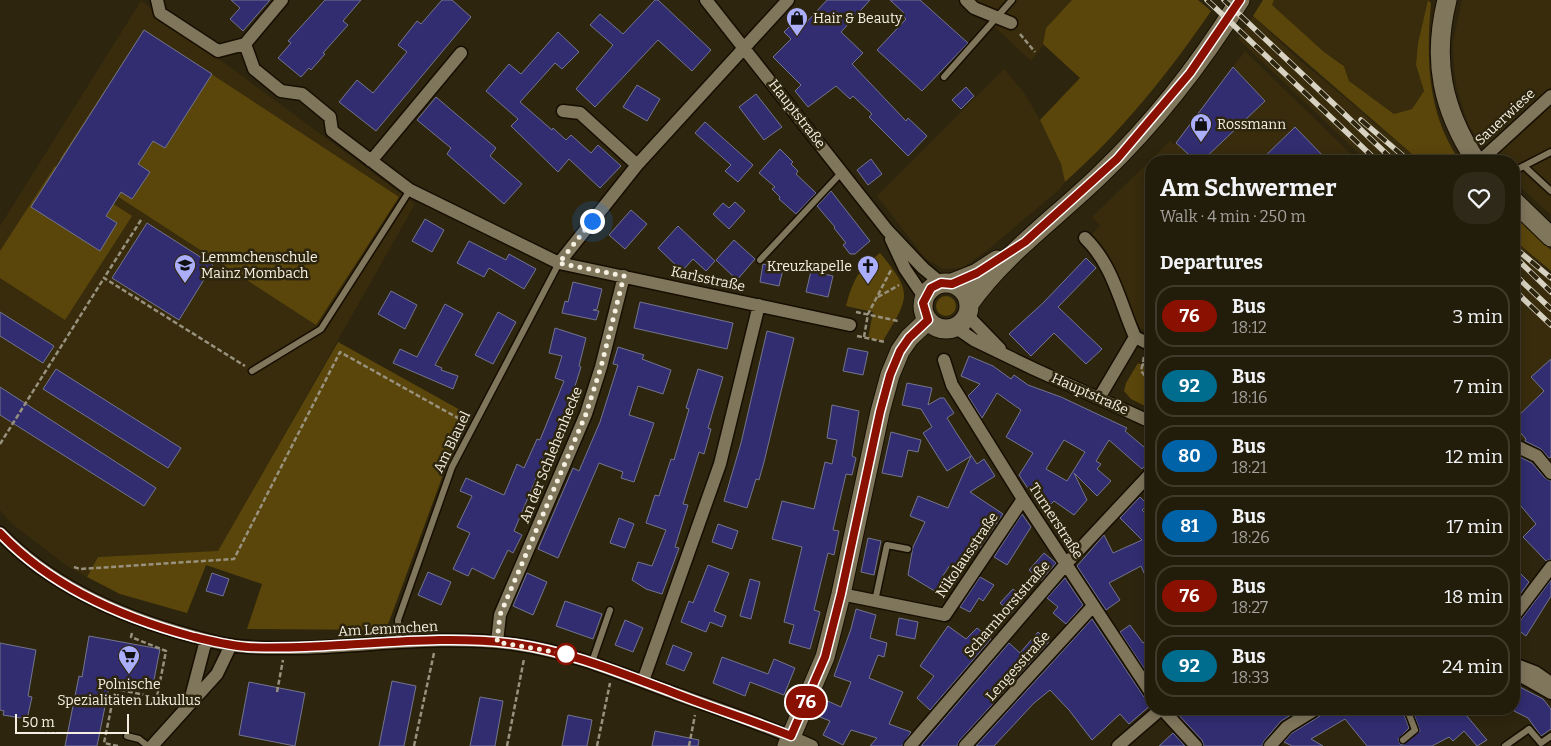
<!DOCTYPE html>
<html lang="en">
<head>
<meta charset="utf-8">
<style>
	body { margin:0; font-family:Bitter,serif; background:#2e2918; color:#f1f3f6; height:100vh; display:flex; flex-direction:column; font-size:19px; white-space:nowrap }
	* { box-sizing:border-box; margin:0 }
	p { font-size:16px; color:#a2a19c }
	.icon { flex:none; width:28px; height:28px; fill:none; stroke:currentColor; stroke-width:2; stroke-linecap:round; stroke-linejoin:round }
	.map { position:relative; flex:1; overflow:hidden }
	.side { position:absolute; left:1145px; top:155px; width:375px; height:560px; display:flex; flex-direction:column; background:#221c0a; border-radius:20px; box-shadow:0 2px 12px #0003,0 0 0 1px #3f3a2b }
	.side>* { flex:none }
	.badge { padding:0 10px; border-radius:16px; font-size:18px; line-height:32px }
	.scale { position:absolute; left:15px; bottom:12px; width:114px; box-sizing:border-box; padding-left:5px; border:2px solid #f5f0e1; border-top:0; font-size:14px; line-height:18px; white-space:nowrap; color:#f5f0e1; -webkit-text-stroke:4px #2e250e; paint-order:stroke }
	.you { position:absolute; width:25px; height:25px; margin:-12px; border:4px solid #fff; border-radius:50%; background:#1a73e8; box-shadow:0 0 0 8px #1a73e833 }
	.map>.badge { position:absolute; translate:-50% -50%; box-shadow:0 0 0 2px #fff }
	h2 { padding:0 15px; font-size:19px; line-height:45px }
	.round { display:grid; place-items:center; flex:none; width:52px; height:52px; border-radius:20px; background:#2e2918 }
	.headline { display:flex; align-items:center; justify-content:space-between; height:85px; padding:0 15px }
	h1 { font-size:24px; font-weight:700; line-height:38px }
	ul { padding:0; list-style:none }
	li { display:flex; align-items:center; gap:15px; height:62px; margin:0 10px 8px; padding:0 5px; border:2px solid #3f3a2b; border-radius:20px }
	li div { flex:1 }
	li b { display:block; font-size:19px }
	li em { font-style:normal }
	li .badge { min-width:55px; font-weight:700; text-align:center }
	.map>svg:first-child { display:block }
</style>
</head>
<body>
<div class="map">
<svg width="1551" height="746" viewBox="0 0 1551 746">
	<rect width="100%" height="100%" fill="#2e250e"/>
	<!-- built -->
	<path fill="#382c0d" d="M 966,0 L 1072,0 L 1046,28 L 1043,46 L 1031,61 Z
		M 1274,0 L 1428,0 L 1418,43 L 1416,65 L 1424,91 L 1412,109 L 1394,114 L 1349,81 L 1344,65 L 1324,52 L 1271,5 Z
		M 1462,0 L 1551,0 L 1551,215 L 1514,181 L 1514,161 L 1494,161 L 1468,124 L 1457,89 L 1454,68 L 1453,42 Z
		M 141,1 L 415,204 L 218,552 L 98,557 L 87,577 L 67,566 L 11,523 L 0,510 L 0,226 Z
		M 1253,16 L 1295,56 L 1420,161 L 1367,161 L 1238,39 Z
		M 1245,51 L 1358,161 L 1151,161 L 1151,335 L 1140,328 L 1126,303 L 1122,284 L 1102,248 L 1090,236 L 1100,225 L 1092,217 L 1170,141 L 1175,145 Z
		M 1004,69 L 1025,94 L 1040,120 L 1061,164 L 1065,182 L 1060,189 L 990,248 L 963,268 L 943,269 L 925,258 L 877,196 Z
		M 1514,240 L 1551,274 L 1551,425 L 1532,441 L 1514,437 Z"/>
	<!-- green -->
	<path fill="#5a460b" d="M 1072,0 L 1198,0 L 1211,11 C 1168,74 1122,131 1065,182 L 1061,164 L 1040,120 L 1080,78 L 1043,44 L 1046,28 Z
		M 1263,0 L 1274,0 L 1272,5 L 1324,52 L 1344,66 L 1349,81 L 1394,114 L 1412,109 L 1424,91 L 1416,65 L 1418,43 L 1428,0 L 1431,3 C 1426,58 1427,114 1460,161 L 1420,161 L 1253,16 Z
		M 144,30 L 399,197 L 316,325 L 60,159 Z
		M 55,166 L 132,216 L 65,320 L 0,278 L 0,251 Z
		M 1514,215 L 1551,250 L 1551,271 L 1514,240 Z
		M 880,253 C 914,294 909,297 883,341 L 868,338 L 873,312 L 846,306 C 853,280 858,270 880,253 Z
		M936 306a10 10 0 1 1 20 0a10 10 0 1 1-20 0Z
		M 338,342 L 471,416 L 447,464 L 386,630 L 247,629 L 262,584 L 206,565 L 187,613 L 120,594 L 87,577 L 98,557 L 218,551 Z
		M 1138,363 L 1151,369 L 1151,409 L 1131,399 L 1124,391 L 1126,383 Z"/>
	<!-- building -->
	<path fill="#312d70" stroke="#73758e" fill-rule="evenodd" d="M 231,0 L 270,0 L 243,31 L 230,19 L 240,8 Z
		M 325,0 L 361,0 L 343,21 L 348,25 L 323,53 L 325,54 L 311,70 L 309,68 L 301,77 L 278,58 L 291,43 L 288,41 Z
		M 442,0 L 452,0 L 471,17 L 376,131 L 339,102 L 357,80 L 373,93 L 407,52 L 398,45 L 417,21 L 421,24 Z
		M 655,0 L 658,0 L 711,50 L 692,71 L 658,40 L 595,107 L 576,89 L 613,45 L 590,25 L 600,14 L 623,34 Z
		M 827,0 L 870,0 L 841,32 L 863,53 L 852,64 L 906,121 L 908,118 L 927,136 L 908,156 L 869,117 L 872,114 L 853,96 L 850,99 L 836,86 L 808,107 L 795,91 L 801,85 L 773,57 L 791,39 L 784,32 L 796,20 L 803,26 Z
		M 890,0 L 920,0 L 968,43 L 922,91 L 877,50 L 906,19 L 902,15 L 904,13 Z
		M 144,30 L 212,74 L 165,148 L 153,141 L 138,164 L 150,172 L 132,199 L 121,192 L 106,216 L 117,223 L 100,251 L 31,207 Z
		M 558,32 L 579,52 L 562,69 L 555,63 L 520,102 L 552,130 L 553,128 L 566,140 L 571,135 L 591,153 L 598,145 L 621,166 L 600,188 L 569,159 L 558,172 L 511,126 L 518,119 L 486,91 L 509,64 L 521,74 Z
		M 1233,67 L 1265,101 L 1202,161 L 1196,161 L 1176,143 Z
		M 637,85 L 660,99 L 647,121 L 623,107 Z
		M 966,87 L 974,96 L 961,109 L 952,100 Z
		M 756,94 L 782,127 L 764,140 L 739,107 Z
		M 436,97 L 496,148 L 490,156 L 522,184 L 504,204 L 447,154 L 451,148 L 417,120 Z
		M 705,122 L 753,165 L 738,182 L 725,171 L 731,165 L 695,133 Z
		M 1295,127 L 1328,161 L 1260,161 Z
		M 780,149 L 793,162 L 791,164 L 798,171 L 796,174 L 816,193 L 796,214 L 779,199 L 780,197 L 772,189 L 775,187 L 759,173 Z
		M 871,159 L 882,174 L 868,185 L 857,170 Z
		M 831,191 L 870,241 L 855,254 L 850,254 L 843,245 L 846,243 L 834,228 L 835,227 L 817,206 Z
		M 735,202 L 745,211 L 729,229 L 713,214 L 723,203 L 729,208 Z
		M 631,210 L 647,224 L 625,249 L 609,235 Z
		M 425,219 L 444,230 L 432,252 L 412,241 Z
		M 147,223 L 213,265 L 179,320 L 112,278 Z
		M 678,226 L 715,261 L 706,271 L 693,259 L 682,271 L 658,248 Z
		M 734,240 L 755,259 L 737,280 L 716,260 Z
		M 469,241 L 506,260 L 509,254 L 536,269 L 524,289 L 489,268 L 484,277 L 457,263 Z
		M 1086,258 L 1096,268 L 1058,307 L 1102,349 L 1086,364 L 1054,333 L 1031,356 L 1009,334 L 1043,303 Z
		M 763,264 L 783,269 L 779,286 L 760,282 Z
		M 811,271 L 833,276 L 828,297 L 806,292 Z
		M 573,282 L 602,289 L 597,309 L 593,310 L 599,311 L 596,320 L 562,313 L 565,301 L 568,302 Z
		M 391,291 L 417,305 L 405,329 L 378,314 Z
		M 640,302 L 733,323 L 727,349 L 634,328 Z
		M 445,304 L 463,314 L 435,365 L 442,368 L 441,370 L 458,376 L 453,389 L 393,363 L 400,349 L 417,357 Z
		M 0,312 L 54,346 L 43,363 L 0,336 Z
		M 498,312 L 516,322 L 493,364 L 475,355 Z
		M 555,328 L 586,338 L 579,366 L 581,367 L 570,402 L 577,405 L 562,441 L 555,438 L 545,463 L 543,462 L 514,531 L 522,535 L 513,553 L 508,550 L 494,579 L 472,568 L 468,576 L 453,569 L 470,533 L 457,527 L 472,496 L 460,491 L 466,478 L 504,495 L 517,464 L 524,468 L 537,439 L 540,440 L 564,381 L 555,378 L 562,356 L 549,353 Z
		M 767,331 L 794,338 L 764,462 L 759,480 L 756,479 L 747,508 L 724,501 L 741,443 Z
		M 618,347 L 644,355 L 642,359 L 671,370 L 663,394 L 638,386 L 629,415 L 654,423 L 634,482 L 621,478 L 623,472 L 599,463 L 558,558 L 538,549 L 573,468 L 579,471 L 600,422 L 618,365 L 613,364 Z
		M 848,348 L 868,352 L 863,375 L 843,371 Z
		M 969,356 L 993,366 L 1011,379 L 1014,375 L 1028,385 L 1061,397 L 1127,428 L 1125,431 L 1144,447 L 1151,437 L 1151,459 L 1142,469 L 1109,440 L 1096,461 L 1101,464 L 1097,469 L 1111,481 L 1097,496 L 1074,473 L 1087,500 L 1074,515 L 1054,501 L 1051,504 L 1029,490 L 1019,475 L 1033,453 L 1006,437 L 1021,410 L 997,393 L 982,418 L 968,396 L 980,384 L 961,376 ZM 1064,440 L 1085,452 L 1067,481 L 1046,469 Z
		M 1551,359 L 1551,457 L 1549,458 L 1541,449 L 1525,441 L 1526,439 L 1514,425 L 1514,420 L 1544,391 L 1531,377 Z
		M 56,369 L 181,448 L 168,468 L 43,389 Z
		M 698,369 L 723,377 L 708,428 L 711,429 L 704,454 L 699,452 L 683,504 L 688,505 L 675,547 L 679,548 L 662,594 L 646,589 L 632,580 L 638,562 L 652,566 L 666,530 L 646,523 L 655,495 L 659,496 L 671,459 L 674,460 L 689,409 L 686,408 Z
		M 907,383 L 932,388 L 928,405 L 940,398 L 944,398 L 954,413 L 947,418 L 957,434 L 977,464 L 984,459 L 995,476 L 970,492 L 1003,514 L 980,548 L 974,544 L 957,570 L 950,565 L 942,577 L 938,593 L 908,575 L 913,547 L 925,522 L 910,516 L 918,496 L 948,508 L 971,456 L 947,471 L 923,433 L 932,427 L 921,409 L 902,405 Z
		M 0,387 L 156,488 L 144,506 L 0,415 Z
		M 832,405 L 859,411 L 852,456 L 856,458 L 852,475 L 846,474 L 833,530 L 839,531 L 834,555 L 828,553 L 814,610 L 820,612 L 810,649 L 789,643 L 794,625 L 784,622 L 802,547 L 772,539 L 782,501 L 814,509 L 825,462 L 832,464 L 837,440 L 827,438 Z
		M 891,432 L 921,440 L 918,452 L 908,450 L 902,477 L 882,473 Z
		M 1516,455 L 1532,463 L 1545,478 L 1551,481 L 1551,559 L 1546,561 L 1523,537 L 1536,524 L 1521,506 L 1514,513 L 1514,458 Z
		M 1140,497 L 1148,505 L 1142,510 L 1151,519 L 1151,589 L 1141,566 L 1109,583 L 1120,600 L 1106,610 L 1077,566 L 1104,535 L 1113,553 L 1142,540 L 1120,518 Z
		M 1022,514 L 1031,527 L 1007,565 L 994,557 Z
		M 619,518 L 634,524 L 625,548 L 610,543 Z
		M 718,524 L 738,531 L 732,549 L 712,542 Z
		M 868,538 L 881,541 L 874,575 L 861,572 Z
		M 1044,553 L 1056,563 L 1041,581 L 1029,570 Z
		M 708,565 L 729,573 L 714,611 L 726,616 L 722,627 L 710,622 L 706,632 L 681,622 L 689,601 L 693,603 Z
		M 1514,567 L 1529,582 L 1518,597 L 1514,593 Z
		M 428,572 L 451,582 L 441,605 L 418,595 Z
		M 212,573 L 229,579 L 223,596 L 206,591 Z
		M 527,573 L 547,582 L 533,615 L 513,606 Z
		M 980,577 L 994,585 L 983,601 L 979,598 L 970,612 L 960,607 Z
		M 1065,578 L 1083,605 L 1066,624 L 1053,613 L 1058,607 L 1047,598 Z
		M 750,579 L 760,582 L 751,619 L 740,616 Z
		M 1551,580 L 1551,596 L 1526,636 L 1514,627 L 1514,624 L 1520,621 Z
		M 1013,589 L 1024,598 L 1012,613 L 1000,603 Z
		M 565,601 L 602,614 L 593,639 L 556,626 Z
		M 856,609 L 876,615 L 870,638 L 887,643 L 884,657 L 878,655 L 869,678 L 903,692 L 889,724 L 911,732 L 902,746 L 870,746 L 877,738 L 851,730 L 843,745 L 823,735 L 830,721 L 815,715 L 821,698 L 841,707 L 851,682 L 834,676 L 851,629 Z
		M 899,618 L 918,622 L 915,639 L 896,635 Z
		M 1092,619 L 1144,697 L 1151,701 L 1151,705 L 1129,724 L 1120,714 L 1092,740 L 1069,710 L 1050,690 L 1034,703 L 994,746 L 976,746 Z
		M 625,620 L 643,628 L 633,652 L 615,645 Z
		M 1130,625 L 1143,643 L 1151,638 L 1151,679 L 1120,632 Z
		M 948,626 L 966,639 L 977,628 L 991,639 L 930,710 L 917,698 L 934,676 L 920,666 Z
		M 1038,632 L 1049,642 L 959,741 L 957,746 L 921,746 L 1009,643 L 1020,653 Z
		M 89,636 L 160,649 L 152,690 L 110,682 L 97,746 L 65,746 L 79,676 L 82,677 Z
		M 0,643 L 36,650 L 28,696 L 32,697 L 27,719 L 3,715 L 4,711 L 0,710 Z
		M 673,645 L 692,653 L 684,671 L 666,664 Z
		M 722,657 L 768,674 L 774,659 L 795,668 L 784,695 L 750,682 L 745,696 L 713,683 Z
		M 392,681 L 416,686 L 404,746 L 379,746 Z
		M 249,682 L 305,693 L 295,746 L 239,735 Z
		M 1514,684 L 1543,699 L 1551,709 L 1551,729 L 1541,736 L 1528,718 L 1514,711 Z
		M 480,697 L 503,701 L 495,746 L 470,746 Z
		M 1173,709 L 1270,709 L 1276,714 L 1284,709 L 1301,709 L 1281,721 L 1264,741 L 1262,746 L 1204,746 L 1202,740 Z
		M 1324,709 L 1402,709 L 1409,728 L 1398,739 L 1400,744 L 1403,745 L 1420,731 L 1412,709 L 1461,709 L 1487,740 L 1477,746 L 1464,731 L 1453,741 L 1449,737 L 1432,746 L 1367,746 L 1345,719 L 1311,739 L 1323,746 L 1292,746 L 1284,742 L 1292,733 L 1320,716 Z
		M 568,715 L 592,720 L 587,746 L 562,746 Z
		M 655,731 L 699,740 L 698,746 L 652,746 Z
		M 1173,733 L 1185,746 L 1159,746 Z"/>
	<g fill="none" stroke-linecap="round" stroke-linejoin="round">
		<!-- lane casing -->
		<g stroke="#160e00" stroke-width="9">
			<path id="lane" d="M 944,77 L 1012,0
				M 1525,167 L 1551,191
				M 1514,171 L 1551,152
				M 760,260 L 842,172
				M 252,371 L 321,329 L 410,190
				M 875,601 L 887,545 L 908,549
				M 399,643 L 398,620 L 452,467 L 559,263
				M 592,662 L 610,610
				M 127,736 L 139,739 L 148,746
				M 1403,740 L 1415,730 L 1407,709
				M 1505,746 L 1529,729 L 1541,743 L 1551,736"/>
		</g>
		<!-- street casing -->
		<g stroke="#160e00" stroke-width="15">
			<path id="street" d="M 157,0 L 160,13 L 218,51 L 245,44 L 254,69 L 281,91 L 302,94 L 330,117 L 332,131 L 410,190 L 559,263 L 850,325
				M 706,0 L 887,230 L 923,268 L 941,283
				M 966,0 L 974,8 L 1011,23
				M 245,44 L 282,0
				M 563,111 L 580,113 L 637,165
				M 371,161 L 461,53
				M 1480,161 L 1551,96
				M 1085,238 C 1113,265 1120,303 1135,337
				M 891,239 L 905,269 L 924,297
				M 559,263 L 637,165 L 788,0
				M 967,315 L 1000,349
				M 955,327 L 974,340 L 1034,369 L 1151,422
				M 1135,337 L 1151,345
				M 944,360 L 952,385 L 1023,499 L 1151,693
				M 1099,398 L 1135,337
				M 1514,445 L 1537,456 L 1551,473
				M 0,533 C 51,586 121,617 192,636 C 209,641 228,646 247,647 C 336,653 425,632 514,644 C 573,652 624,675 679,695 C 724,711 769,726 812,746
				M 841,594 L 945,615 L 1023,499
				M 1514,616 L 1551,567
				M 497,642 L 500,615 L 586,414 L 601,367 L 624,276
				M 1514,664 L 1535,672 L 1551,683
				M 1514,672 L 1551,693
				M 643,681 L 720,464 L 759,305
				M 190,701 L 206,640
				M 1162,709 L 1196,746
				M 152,746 L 217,674 L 231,645
				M 910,746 L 1066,564 L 1151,473
				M 965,746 L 1093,606
				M 1118,746 L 1161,709
				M 1270,746 L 1287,727 L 1316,709"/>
		</g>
		<!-- secondary casing -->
		<g stroke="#160e00" stroke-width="21">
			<path id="secondary" d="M 1447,0 C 1432,60 1442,109 1476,161
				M 1514,201 L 1551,237
				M 952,283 L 977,273 L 997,260
				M923 306a23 23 0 1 1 46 0a23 23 0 1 1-46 0Z
				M 969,304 C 1004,254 1057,217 1101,174 C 1154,123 1201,63 1240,0
				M 787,746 L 825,657 L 841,594 L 880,412 L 890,375 L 900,351 L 909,338 L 928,320"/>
		</g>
		<!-- path -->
		<path stroke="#98917e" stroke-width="2.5" stroke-dasharray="5 2.5" stroke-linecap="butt" d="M 1020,34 L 1035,52
			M 141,220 L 104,278 L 245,366
			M 878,297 L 899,285
			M 856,312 L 898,321
			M 857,336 L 885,342
			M 864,337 L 868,314 L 891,270
			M 1144,357 L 1141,371 L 1151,383
			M 1142,364 L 1151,368
			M 0,444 L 104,278
			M 74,567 L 80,569 L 234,559 L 340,352 L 465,422
			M 132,633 L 131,637 L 166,651 L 157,697
			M 277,692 L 283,660
			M 118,746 L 104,743 L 115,689 L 175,701
			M 414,746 L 434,653
			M 507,746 L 524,659
			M 597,746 L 610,683
			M 689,746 L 695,715"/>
		<!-- lane -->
		<use href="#lane" stroke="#80765c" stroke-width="6"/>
		<!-- street -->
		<use href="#street" stroke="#80765c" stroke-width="12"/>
		<!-- secondary -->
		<use href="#secondary" stroke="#80765c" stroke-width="19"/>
		<!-- rail casing -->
		<g stroke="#d8d2c2" stroke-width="5.5">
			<path id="rail" d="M 1207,0 L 1377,161
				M 1224,0 L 1394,161
				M 1361,120 L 1409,161
				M 1514,247 L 1551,278
				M 1514,256 L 1551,292
				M 1514,274 L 1551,309
				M 1514,290 L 1551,325"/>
		</g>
		<!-- rail -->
		<use href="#rail" stroke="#2e250e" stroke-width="4" stroke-dasharray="11" stroke-linecap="butt"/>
	</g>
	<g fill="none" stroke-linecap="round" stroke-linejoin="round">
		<!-- line casing -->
		<g stroke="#fff" stroke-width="11">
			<path id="line" d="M 0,533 C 51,587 123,618 194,637 C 211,641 230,646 248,647 C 337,651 428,632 516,644 C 570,652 618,672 669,691 C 709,707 751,720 791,736 L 825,657 L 841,594 L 880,412 L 890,375 L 900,351 L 909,338 L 928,320 L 923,303 L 931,288 L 941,283 L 952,284 L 977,273 L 1025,242 L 1117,159 L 1190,73 L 1240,0"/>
		</g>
		<!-- line -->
		<use href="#line" stroke="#8a1002" stroke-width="8"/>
		<!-- walk -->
		<path stroke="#f5f0e1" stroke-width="5" stroke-dasharray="0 9" d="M 566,654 L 497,642 L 500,615 L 586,414 L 601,367 L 624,276 L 559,263 L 592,221"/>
	</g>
	<!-- icons -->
	<defs>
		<g id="shop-pin" transform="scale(1.125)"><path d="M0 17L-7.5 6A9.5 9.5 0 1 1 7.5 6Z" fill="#abaffb" stroke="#2e250e"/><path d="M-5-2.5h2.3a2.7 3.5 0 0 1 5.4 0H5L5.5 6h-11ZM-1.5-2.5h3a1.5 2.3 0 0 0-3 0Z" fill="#111"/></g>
		<g id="school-pin" transform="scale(1.125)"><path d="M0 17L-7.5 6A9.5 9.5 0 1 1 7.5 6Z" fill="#abaffb" stroke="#2e250e"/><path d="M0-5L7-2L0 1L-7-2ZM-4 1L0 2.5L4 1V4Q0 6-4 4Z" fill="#111"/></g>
		<g id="church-pin" transform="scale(1.125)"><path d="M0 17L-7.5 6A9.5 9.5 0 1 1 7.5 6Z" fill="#abaffb" stroke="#2e250e"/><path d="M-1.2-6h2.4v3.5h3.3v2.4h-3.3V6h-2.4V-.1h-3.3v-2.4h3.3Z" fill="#111"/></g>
		<g id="supermarket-pin" transform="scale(1.125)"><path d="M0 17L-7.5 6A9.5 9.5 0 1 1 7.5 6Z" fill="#abaffb" stroke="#2e250e"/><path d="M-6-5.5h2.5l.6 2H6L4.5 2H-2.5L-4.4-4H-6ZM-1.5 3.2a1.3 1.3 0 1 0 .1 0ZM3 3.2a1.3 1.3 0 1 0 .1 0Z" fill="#111"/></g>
	</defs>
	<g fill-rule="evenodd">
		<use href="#shop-pin" x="797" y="18"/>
		<use href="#shop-pin" x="1201" y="124"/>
		<use href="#school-pin" x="185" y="265"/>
		<use href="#church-pin" x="868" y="266"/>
		<use href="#supermarket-pin" x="129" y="656"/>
	</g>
	<!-- markers -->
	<circle fill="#fff" stroke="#8a1002" stroke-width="2.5" cx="566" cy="654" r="10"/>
	<g text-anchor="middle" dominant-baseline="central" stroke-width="5" stroke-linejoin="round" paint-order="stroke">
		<!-- poi labels -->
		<g font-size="14" fill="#f5f0e1" stroke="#2e250e" text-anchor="start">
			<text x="813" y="18">Hair &amp; Beauty</text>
			<text x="1217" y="124">Rossmann</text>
			<text x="201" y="257">Lemmchenschule<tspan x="201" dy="16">Mainz Mombach</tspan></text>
			<text x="852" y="266" text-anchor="end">Kreuzkapelle</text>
			<text x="129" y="684" text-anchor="middle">Polnische<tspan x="129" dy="16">Spezialitäten Lukullus</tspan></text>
		</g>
		<!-- street labels -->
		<g font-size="14" fill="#f5f0e1" stroke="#2e250e">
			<text transform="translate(797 114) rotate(52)">Hauptstraße</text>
			<text transform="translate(1505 117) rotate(-43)">Sauerwiese</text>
			<text transform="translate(708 279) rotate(12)">Karlsstraße</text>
			<text transform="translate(1090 394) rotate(24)">Hauptstraße</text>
			<text transform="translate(452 442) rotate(-64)">Am Blauel</text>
			<text transform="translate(551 455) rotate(-68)">An der Schlehenhecke</text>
			<text transform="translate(1056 521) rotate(57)">Turnerstraße</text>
			<text transform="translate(967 555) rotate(-56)">Nikolausstraße</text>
			<text transform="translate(1007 609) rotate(-49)">Scharnhorststraße</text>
			<text transform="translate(388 629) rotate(-3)">Am Lemmchen</text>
			<text transform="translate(1018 666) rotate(-48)">Lengesstraße</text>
		</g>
	</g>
</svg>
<div class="scale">50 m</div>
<div class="you" style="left:592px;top:221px"></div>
<b class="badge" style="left:806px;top:702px;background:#8a1002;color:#fff">76</b>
<section class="side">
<div class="headline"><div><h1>Am Schwermer</h1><p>Walk · 4 min · 250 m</p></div><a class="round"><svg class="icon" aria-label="heart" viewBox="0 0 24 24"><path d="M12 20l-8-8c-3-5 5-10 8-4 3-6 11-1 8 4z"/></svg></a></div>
<h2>Departures</h2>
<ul>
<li><span class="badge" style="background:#8a1002;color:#fff">76</span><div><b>Bus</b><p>18:12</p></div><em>3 min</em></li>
<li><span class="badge" style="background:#006d8f;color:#fff">92</span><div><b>Bus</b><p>18:16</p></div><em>7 min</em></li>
<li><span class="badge" style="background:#0062a7;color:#fff">80</span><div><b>Bus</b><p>18:21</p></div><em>12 min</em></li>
<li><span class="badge" style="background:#0062a7;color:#fff">81</span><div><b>Bus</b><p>18:26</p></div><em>17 min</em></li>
<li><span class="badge" style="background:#8a1002;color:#fff">76</span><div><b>Bus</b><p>18:27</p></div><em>18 min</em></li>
<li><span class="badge" style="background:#006d8f;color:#fff">92</span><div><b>Bus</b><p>18:33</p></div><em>24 min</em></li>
</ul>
</section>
</div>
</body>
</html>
